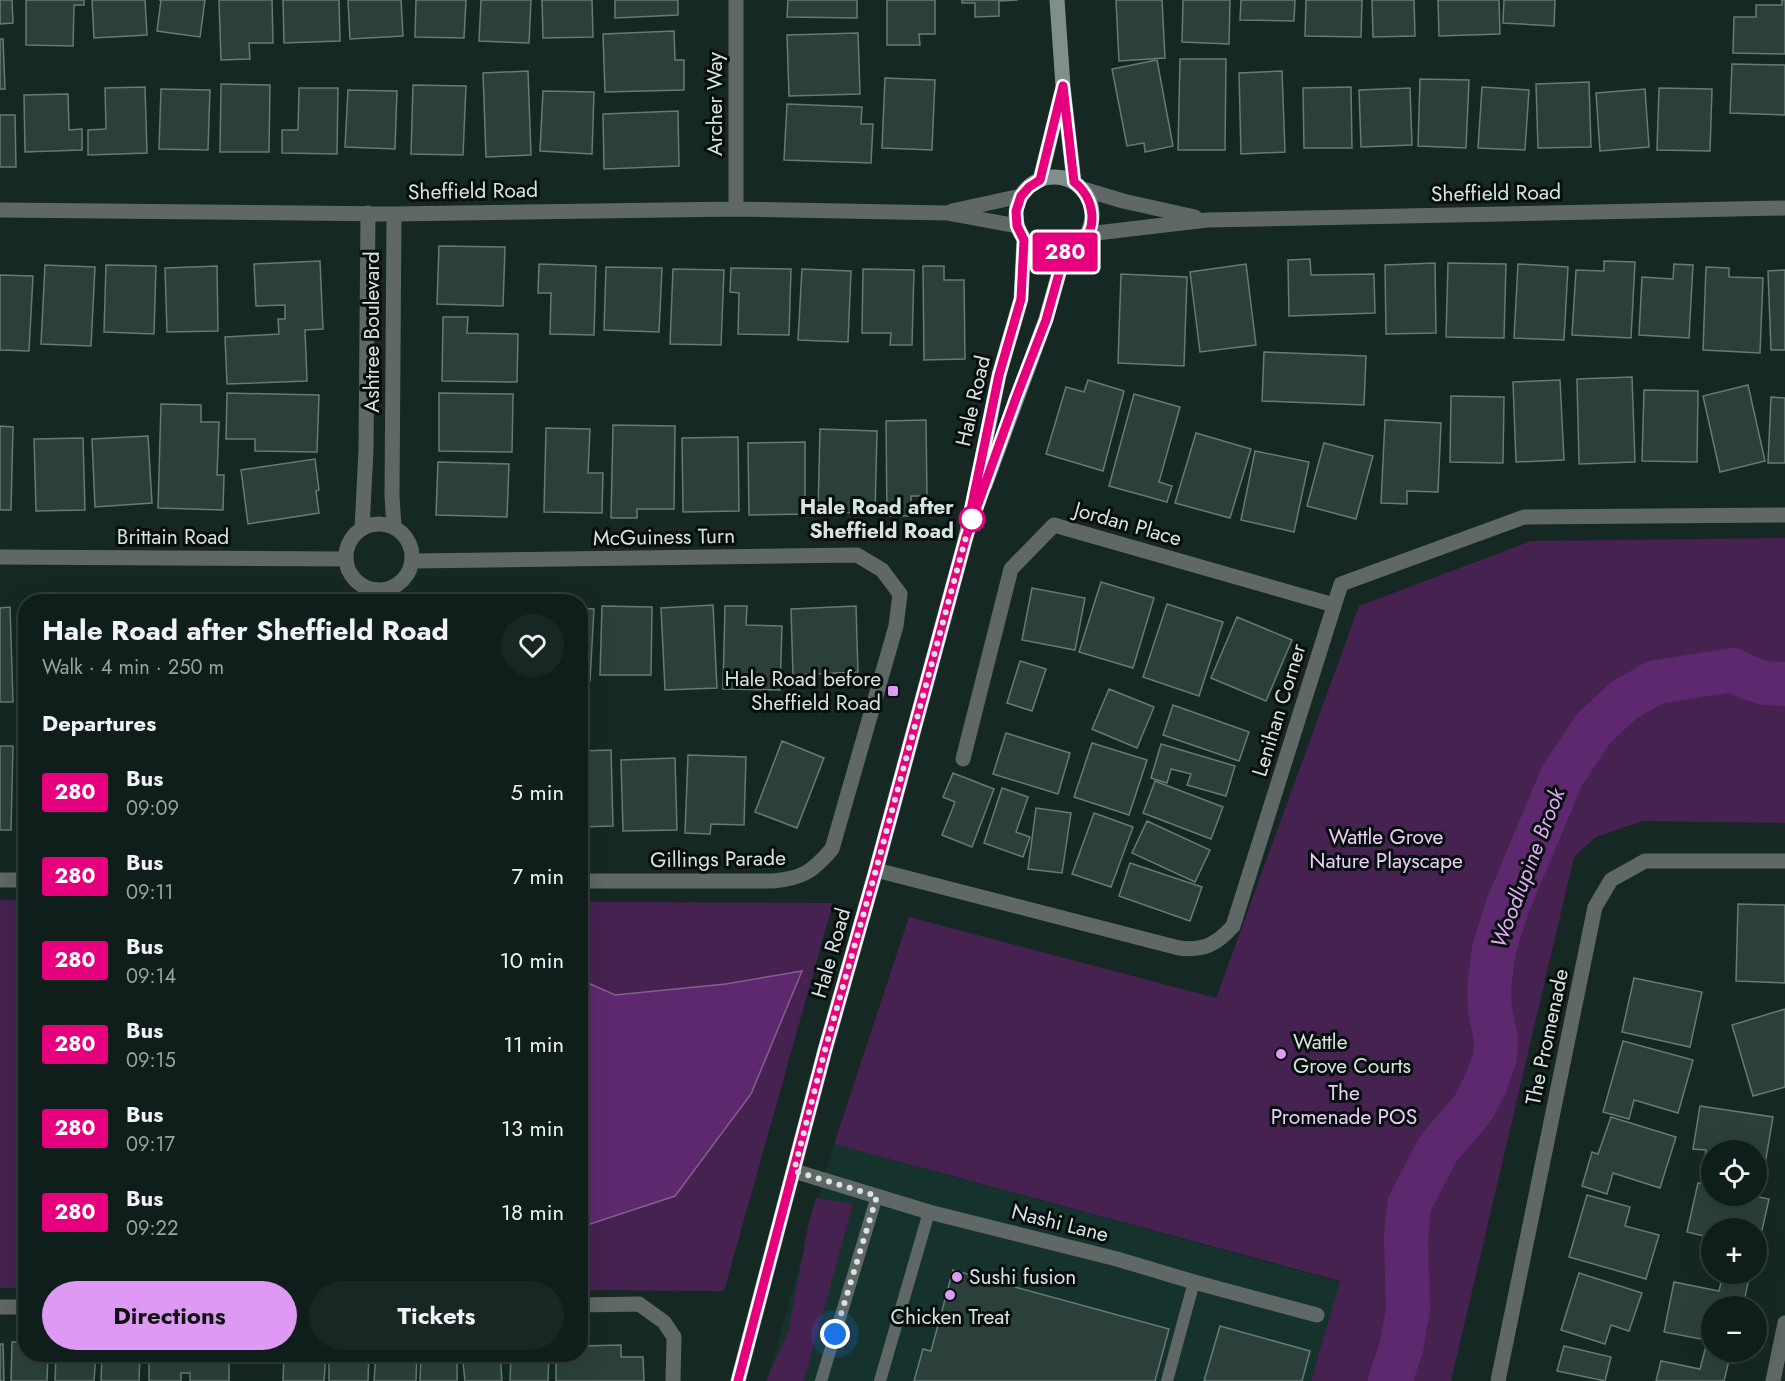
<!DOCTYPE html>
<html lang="en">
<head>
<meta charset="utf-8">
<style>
	body { margin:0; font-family:Jost,sans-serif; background:#192724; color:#f1f3f6; height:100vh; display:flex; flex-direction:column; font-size:22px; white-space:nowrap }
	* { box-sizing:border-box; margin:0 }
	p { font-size:20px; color:#9ca2a3 }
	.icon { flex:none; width:33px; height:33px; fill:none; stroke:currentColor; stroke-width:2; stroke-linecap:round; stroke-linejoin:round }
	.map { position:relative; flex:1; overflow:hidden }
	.panel { position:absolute; left:18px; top:594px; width:570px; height:768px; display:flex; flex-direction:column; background:#101e1b; border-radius:24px; box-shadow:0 6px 24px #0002,0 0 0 2px #303c3a }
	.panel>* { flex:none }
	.badge { padding:0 12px; border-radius:4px; font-size:21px; line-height:39px }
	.buttons { position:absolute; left:1701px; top:1140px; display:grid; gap:12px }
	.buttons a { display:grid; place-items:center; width:66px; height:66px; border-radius:50%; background:#101e1b; box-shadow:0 6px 24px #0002,0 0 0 2px #303c3a; font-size:30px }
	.you { position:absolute; width:30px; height:30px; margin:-15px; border:4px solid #fff; border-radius:50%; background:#1a73e8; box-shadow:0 0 0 9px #1a73e833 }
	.map>.badge { position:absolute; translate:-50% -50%; box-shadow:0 0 0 3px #fff }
	h2 { padding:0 24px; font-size:22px; line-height:54px }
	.round { display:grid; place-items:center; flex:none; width:63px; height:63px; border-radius:32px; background:#192724 }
	.head { display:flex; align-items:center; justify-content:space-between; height:102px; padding:0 24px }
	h1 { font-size:28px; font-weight:700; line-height:45px }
	.cta { display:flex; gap:12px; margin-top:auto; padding:12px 24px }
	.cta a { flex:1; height:69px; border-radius:36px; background:#dd99f3; color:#111; font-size:24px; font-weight:700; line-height:69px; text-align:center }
	.cta a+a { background:#192724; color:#f1f3f6 }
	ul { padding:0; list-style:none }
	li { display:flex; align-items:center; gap:18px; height:84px; padding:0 24px }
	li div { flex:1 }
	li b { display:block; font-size:22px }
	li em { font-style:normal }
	li .badge { min-width:66px; font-weight:700; text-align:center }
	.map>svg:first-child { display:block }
</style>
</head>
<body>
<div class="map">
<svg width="1785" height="1381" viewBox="0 0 1785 1381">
	<rect width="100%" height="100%" fill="#162824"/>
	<!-- built -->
	<path fill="#16322d" d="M 834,1144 L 1340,1282 L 1311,1381 L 767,1381 Z"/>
	<!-- green -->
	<path fill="#452250" d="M 1785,538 L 1785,823 L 1643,821 L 1596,837 L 1574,857 L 1451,1381 L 1311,1381 L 1340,1281 L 834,1144 L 909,917 L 1216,998 L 1359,606 L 1531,541 Z
		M 0,900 L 25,900 L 25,1288 L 0,1288 Z
		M 581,902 L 833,903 L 724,1291 L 581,1290 Z
		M 816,1198 L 853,1204 L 804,1381 L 766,1381 L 788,1332 L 809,1222 Z"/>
	<!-- water -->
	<path fill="#5e286e" stroke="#836090" stroke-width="1.5" d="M 802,971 L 751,1094 L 675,1196 L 581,1227 L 581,980 L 615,995 L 726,984 Z"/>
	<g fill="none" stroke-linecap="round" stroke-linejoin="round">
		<!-- river -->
		<path stroke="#5e286e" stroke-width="44" d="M 1390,1381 L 1401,1348 L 1408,1309 L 1406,1239 L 1409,1205 L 1438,1149 L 1473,1108 L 1486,1083 L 1495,1057 L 1496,1039 L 1490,1010 L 1489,988 L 1494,949 L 1508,905 L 1562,776 L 1593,729 L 1624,700 L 1656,682 L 1733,670 L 1749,678 L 1765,683 L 1785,684"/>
	</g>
	<!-- building -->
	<path fill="#2c403b" stroke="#667b76" stroke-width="1.5" d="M 0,0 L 12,0 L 13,23 L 0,24 Z
		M 26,0 L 84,0 L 84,5 L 74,5 L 73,46 L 26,45 Z
		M 92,0 L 145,0 L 147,35 L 94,38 Z
		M 159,0 L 205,0 L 200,37 L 157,31 L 161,0 Z
		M 219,0 L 272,0 L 273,43 L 249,43 L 250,59 L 221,60 Z
		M 283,0 L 339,0 L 340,41 L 284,43 Z
		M 348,0 L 401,0 L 403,36 L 350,39 Z
		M 416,0 L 466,0 L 464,38 L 415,37 Z
		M 481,0 L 531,0 L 529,43 L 479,41 Z
		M 542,0 L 592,0 L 593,37 L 543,38 Z
		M 615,0 L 678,0 L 678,15 L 615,18 Z
		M 788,0 L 857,0 L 857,18 L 787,17 Z
		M 887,0 L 935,0 L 935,34 L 919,34 L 920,45 L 887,45 Z
		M 962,0 L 1018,0 L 999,1 L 999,16 L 975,17 L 975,3 L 962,3 Z
		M 1116,0 L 1162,0 L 1165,58 L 1119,61 Z
		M 1183,0 L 1230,0 L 1229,44 L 1182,42 Z
		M 1241,0 L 1295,0 L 1294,21 L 1240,20 Z
		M 1306,0 L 1362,0 L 1361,37 L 1305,36 Z
		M 1372,0 L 1414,0 L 1415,36 L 1373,37 Z
		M 1438,0 L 1499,0 L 1500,34 L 1439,36 Z
		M 1504,0 L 1555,0 L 1554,26 L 1503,23 Z
		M 1782,0 L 1785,0 L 1785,54 L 1733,53 L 1734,17 L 1756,17 L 1756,5 L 1782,5 Z
		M 674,31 L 675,60 L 684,60 L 684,90 L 605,92 L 603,34 Z
		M 858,33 L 860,94 L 789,96 L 787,35 Z
		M 0,39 L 3,39 L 5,89 L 0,89 Z
		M 1180,59 L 1226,59 L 1225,150 L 1178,150 Z
		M 1157,60 L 1173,146 L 1145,152 L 1144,143 L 1127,146 L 1112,69 Z
		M 1732,64 L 1785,65 L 1785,115 L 1730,113 Z
		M 528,71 L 531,155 L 486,157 L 483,73 Z
		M 1282,71 L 1285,152 L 1241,154 L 1239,73 Z
		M 885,78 L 935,80 L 932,150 L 882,148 Z
		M 1420,79 L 1469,80 L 1466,148 L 1418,146 Z
		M 1589,82 L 1591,147 L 1538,148 L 1536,84 Z
		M 221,84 L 270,85 L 269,152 L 220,152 Z
		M 413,85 L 466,86 L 463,155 L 411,154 Z
		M 145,87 L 147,153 L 88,155 L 88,130 L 106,129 L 105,88 Z
		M 1351,87 L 1352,148 L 1304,148 L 1303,88 Z
		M 1482,87 L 1529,90 L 1525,150 L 1478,148 Z
		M 299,88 L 338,88 L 337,154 L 282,153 L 282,130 L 298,130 Z
		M 1410,88 L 1412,145 L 1361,147 L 1359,90 Z
		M 1659,88 L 1712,89 L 1710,151 L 1657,150 Z
		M 161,89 L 210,90 L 208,150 L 159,149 Z
		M 1645,89 L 1649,147 L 1600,151 L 1596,93 Z
		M 348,90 L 397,91 L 395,149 L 345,147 Z
		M 543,91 L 594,92 L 592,154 L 540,151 Z
		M 68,94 L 69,130 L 82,129 L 82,150 L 25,152 L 24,95 Z
		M 787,104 L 862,107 L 861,124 L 873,124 L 871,163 L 784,160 Z
		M 678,111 L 679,166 L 604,169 L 603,114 Z
		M 0,115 L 15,115 L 16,167 L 0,167 Z
		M 439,246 L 505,247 L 503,306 L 437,304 Z
		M 1310,259 L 1311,275 L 1374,274 L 1375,313 L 1289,316 L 1288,260 Z
		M 320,261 L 323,329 L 305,330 L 307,381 L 227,384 L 225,337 L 279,334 L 278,319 L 285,319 L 285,305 L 256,306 L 254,264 Z
		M 1604,261 L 1635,262 L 1631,338 L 1572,335 L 1576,270 L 1604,271 Z
		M 1435,263 L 1436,333 L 1386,334 L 1385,265 Z
		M 1448,263 L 1506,264 L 1504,338 L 1446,337 Z
		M 539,264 L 596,266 L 594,335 L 550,334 L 551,293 L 538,293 Z
		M 1246,264 L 1256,345 L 1200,352 L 1190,272 Z
		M 1518,264 L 1568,267 L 1564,340 L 1514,338 Z
		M 1674,264 L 1693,265 L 1689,338 L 1639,335 L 1642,277 L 1673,279 Z
		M 45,265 L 95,267 L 91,346 L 41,344 Z
		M 106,265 L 156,266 L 154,334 L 104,332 Z
		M 217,266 L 218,331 L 167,332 L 165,268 Z
		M 923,266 L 944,266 L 944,280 L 964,280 L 965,359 L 924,360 Z
		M 606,267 L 662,268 L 659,332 L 604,330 Z
		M 1706,267 L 1729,268 L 1729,277 L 1763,278 L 1760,353 L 1703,350 Z
		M 731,268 L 791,269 L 789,335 L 738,334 L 739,293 L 730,292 Z
		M 673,269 L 724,270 L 721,345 L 670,344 Z
		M 802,269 L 851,271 L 848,342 L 798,340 Z
		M 863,269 L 914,270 L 912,345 L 890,345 L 891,333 L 862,333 Z
		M 1785,270 L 1785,350 L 1771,350 L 1768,271 Z
		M 1121,274 L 1187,277 L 1184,366 L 1118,363 Z
		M 0,275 L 33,276 L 29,351 L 0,350 Z
		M 443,317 L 468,317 L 467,333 L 518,334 L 517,382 L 442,381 Z
		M 1264,352 L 1366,356 L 1364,405 L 1262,401 Z
		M 1632,377 L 1635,462 L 1579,464 L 1577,379 Z
		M 1088,380 L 1124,391 L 1103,471 L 1046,454 L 1066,387 L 1084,392 Z
		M 1560,380 L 1564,460 L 1516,462 L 1513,382 Z
		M 1748,385 L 1765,461 L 1720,472 L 1703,396 Z
		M 1644,390 L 1698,391 L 1697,462 L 1642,461 Z
		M 227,393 L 319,395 L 317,452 L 255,451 L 255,439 L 226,439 Z
		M 439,393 L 513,394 L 512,452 L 439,451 Z
		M 1134,394 L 1180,407 L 1159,482 L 1172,486 L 1167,502 L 1109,486 Z
		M 1451,396 L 1504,397 L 1503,463 L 1450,462 Z
		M 1771,397 L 1785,398 L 1785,463 L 1768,463 Z
		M 161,404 L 201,405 L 201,422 L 219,422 L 217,475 L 224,475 L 223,510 L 158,508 Z
		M 926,420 L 927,496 L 911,496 L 911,516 L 887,516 L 886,421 Z
		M 1385,420 L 1441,423 L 1438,492 L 1407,491 L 1407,504 L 1381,503 Z
		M 613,425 L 675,426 L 674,509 L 637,509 L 637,518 L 611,518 Z
		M 0,426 L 13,427 L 11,510 L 0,510 Z
		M 546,428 L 590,429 L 588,473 L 603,473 L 602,513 L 544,512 Z
		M 820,429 L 877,431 L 875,513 L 818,512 Z
		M 1196,433 L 1251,449 L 1230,518 L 1175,503 Z
		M 148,436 L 152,503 L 95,507 L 92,439 Z
		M 738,437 L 739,511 L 683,512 L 682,438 Z
		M 83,438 L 85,510 L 36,511 L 34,439 Z
		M 805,442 L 805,514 L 749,515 L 748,443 Z
		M 1324,443 L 1373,456 L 1356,519 L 1307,506 Z
		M 1255,451 L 1309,462 L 1294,532 L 1241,520 Z
		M 315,459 L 319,490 L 316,491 L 319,513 L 248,524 L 241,470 Z
		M 438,462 L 509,464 L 507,517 L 436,515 Z
		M 1101,582 L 1154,598 L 1133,668 L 1079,652 Z
		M 1032,588 L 1085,598 L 1075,650 L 1022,640 Z
		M 435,594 L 506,596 L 506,602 L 435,602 Z
		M 1167,604 L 1223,622 L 1199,696 L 1143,677 Z
		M 713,605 L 717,688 L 665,690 L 661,608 Z
		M 602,606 L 652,607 L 651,675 L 600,675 Z
		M 725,606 L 747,606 L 746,625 L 782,626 L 780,690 L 723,689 Z
		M 856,606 L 858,672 L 793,675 L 791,609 Z
		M 10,607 L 13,702 L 0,702 L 0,608 Z
		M 22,608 L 26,608 L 26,681 L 24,681 Z
		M 580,608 L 594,609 L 590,681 L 580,681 Z
		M 1237,617 L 1292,640 L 1266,701 L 1211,678 Z
		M 1020,661 L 1046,669 L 1032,711 L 1007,703 Z
		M 1109,689 L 1154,707 L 1137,748 L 1092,729 Z
		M 1173,705 L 1249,732 L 1239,761 L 1163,735 Z
		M 1006,733 L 1070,753 L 1058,794 L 993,774 Z
		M 782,741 L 824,758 L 797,828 L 755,812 Z
		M 1092,743 L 1147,760 L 1129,815 L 1074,797 Z
		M 1161,744 L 1235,766 L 1226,796 L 1187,785 L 1191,774 L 1171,769 L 1167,783 L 1151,778 Z
		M 0,746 L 13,746 L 11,830 L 0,830 Z
		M 21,750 L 26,750 L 26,829 L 23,829 Z
		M 611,750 L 613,826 L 580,827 L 580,751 Z
		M 688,755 L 746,757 L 744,825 L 711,824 L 710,834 L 685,833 Z
		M 675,758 L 677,830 L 623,831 L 621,760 Z
		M 953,773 L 994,789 L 972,847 L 942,835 L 955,802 L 943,797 Z
		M 1155,781 L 1223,807 L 1211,839 L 1143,813 Z
		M 1002,788 L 1028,797 L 1016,832 L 1030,837 L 1023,857 L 984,843 Z
		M 1036,808 L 1071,813 L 1062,873 L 1028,869 Z
		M 1094,813 L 1133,827 L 1111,887 L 1072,874 Z
		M 1147,821 L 1210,850 L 1195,882 L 1132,853 Z
		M 1130,863 L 1202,887 L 1190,921 L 1119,896 Z
		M 1738,904 L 1785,905 L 1785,983 L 1736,981 Z
		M 1634,978 L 1702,992 L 1690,1047 L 1622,1032 Z
		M 1785,1009 L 1785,1087 L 1753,1096 L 1732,1025 Z
		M 1623,1041 L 1693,1060 L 1678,1113 L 1634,1100 L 1629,1119 L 1603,1112 Z
		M 1700,1106 L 1773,1117 L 1761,1188 L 1756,1187 L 1756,1150 L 1712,1150 L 1712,1168 L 1703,1167 L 1706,1150 L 1693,1149 Z
		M 1611,1117 L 1676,1137 L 1660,1188 L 1613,1173 L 1607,1194 L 1582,1186 L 1592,1152 L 1598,1154 Z
		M 1698,1183 L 1712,1186 L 1712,1196 L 1754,1196 L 1769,1199 L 1758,1248 L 1756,1228 L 1712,1228 L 1712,1238 L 1687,1232 Z
		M 1587,1195 L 1630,1207 L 1625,1226 L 1659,1235 L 1646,1279 L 1569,1257 Z
		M 953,1270 L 1169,1329 L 1155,1381 L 914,1381 L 923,1349 L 931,1351 Z
		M 1579,1273 L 1642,1293 L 1629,1331 L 1611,1325 L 1605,1344 L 1561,1330 Z
		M 1723,1274 L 1750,1274 L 1743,1306 L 1712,1306 L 1712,1341 L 1664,1332 L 1674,1282 L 1719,1291 Z
		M 1220,1326 L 1310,1351 L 1302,1381 L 1204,1381 Z
		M 12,1342 L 26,1342 L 26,1354 L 48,1354 L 47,1381 L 11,1381 Z
		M 0,1344 L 3,1344 L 4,1381 L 0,1381 Z
		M 621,1345 L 621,1357 L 643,1357 L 644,1381 L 556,1381 L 556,1354 L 580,1354 L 580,1346 Z
		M 1564,1346 L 1611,1357 L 1605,1381 L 1557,1371 Z
		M 1706,1346 L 1712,1348 L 1712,1352 L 1731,1352 L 1724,1381 L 1656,1381 L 1661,1361 L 1700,1369 Z
		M 56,1354 L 96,1354 L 94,1381 L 55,1381 Z
		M 102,1354 L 140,1354 L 139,1381 L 101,1381 Z
		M 149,1354 L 229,1354 L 229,1381 L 190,1381 L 190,1373 L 181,1373 L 181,1381 L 149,1381 Z
		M 284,1354 L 326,1354 L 324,1381 L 283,1381 Z
		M 329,1354 L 369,1354 L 368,1381 L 329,1381 Z
		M 376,1354 L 417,1354 L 416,1381 L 374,1381 Z
		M 421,1354 L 457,1354 L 457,1381 L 420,1381 Z
		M 462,1354 L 500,1354 L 502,1381 L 465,1381 Z
		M 511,1354 L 549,1354 L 548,1381 L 510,1381 Z"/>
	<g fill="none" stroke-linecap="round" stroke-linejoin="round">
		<!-- lane -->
		<path stroke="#5f6866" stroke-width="12" d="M 821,1381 L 877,1196
			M 880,1381 L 929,1212
			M 1167,1381 L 1194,1282"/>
		<!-- street -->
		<path stroke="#5f6866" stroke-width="15" d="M 736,0 L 736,209
			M 1083,189 L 1123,201 L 1195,217
			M 0,210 L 394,214 L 736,209 L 947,213 L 1017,226
			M 952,211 L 1021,196
			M 394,214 L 392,496 L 394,527
			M 1088,234 L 1207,220 L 1785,208
			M346 557a33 33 0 1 1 66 0a33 33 0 1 1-66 0Z
			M 362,529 L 366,450 L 368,213
			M 0,557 L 346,559
			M 412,561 L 857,555 L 882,570 L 900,594 L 896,626 L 832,849 C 812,872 803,878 773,881 L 580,881
			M 963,759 L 1011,569 L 1054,525 L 1334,605
			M 876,870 L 1179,948 C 1204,951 1217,944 1233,926 L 1341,584 L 1524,517 L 1785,515
			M 0,880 L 26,880
			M 794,1171 L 929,1212 L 1117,1259 L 1194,1282 L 1317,1315
			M 580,1305 L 639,1304 L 664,1322 L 674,1337 L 673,1381
			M 0,1307 L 26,1307
			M 1498,1381 L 1595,907 L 1611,880 L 1645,861 L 1785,861
			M 1773,1381 L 1785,1323"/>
		<!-- secondary -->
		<path stroke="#818f8c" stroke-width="15" d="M 1057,0 L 1063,86 L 1074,182
			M1016 215a38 38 0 1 1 76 0a38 38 0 1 1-76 0Z
			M 1040,180 L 1061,95
			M 985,485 L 1046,319 L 1065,252
			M 738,1381 L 825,1050 L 876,870 L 966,537 L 999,375 L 1021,299 L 1024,240"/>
	</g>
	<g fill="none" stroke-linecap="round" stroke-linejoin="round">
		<!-- line casing -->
		<g stroke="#fff" stroke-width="14">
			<path id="line" d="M 738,1381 L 825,1050 L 876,870 L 966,537 L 1016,398 L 1046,320 L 1065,252 C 1069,250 1074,249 1078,246 C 1100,229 1094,197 1074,182 L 1063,86 L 1040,180 L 1029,187 L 1021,196 L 1016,211 L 1017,226 L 1024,240 L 1021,299 L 999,375 L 970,514"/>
		</g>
		<!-- line -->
		<use href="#line" stroke="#e6007e" stroke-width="9"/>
		<!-- walk -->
		<path stroke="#d8e4e1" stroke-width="6" stroke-dasharray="0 10.8" d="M 835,1334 L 877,1196 L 794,1171 L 825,1050 L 876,870 L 966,537 L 974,515 L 972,519"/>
	</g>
	<!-- markers -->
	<circle fill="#fff" stroke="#e6007e" stroke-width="3" cx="972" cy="519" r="12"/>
	<g fill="#dd99f3" stroke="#070f0e" stroke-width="2">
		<rect x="887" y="685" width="12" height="12" rx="3"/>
		<circle cx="1281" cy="1054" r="6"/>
		<circle cx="957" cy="1277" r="6"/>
		<circle cx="950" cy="1295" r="6"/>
	</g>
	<g text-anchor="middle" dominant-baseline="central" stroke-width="6" stroke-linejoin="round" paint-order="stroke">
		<!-- street labels -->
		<g font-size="21" fill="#d8e4e1" stroke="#070f0e">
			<text transform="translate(715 104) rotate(-90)">Archer Way</text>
			<text transform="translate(473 191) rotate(-1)">Sheffield Road</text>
			<text transform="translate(1496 193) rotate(-1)">Sheffield Road</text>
			<text transform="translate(372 332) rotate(-90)">Ashtree Boulevard</text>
			<text transform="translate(973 401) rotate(-77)">Hale Road</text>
			<text transform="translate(1128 524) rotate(16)">Jordan Place</text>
			<text x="173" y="537">Brittain Road</text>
			<text transform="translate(664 537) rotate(-1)">McGuiness Turn</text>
			<text transform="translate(1279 710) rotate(-73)">Lenihan Corner</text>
			<text transform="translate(718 859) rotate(-1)">Gillings Parade</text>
			<text transform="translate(831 953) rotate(-74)">Hale Road</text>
			<text transform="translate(1547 1037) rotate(-78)">The Promenade</text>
			<text transform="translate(1060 1223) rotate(14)">Nashi Lane</text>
		</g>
		<!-- stop labels -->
		<g font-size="21" font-weight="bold" fill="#d8e4e1" stroke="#070f0e" text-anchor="end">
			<text x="954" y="507">Hale Road after<tspan x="954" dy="24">Sheffield Road</tspan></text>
		</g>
		<!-- poi labels -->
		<g font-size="21" fill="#d8e4e1" stroke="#070f0e" text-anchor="start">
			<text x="881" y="679" text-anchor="end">Hale Road before<tspan x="881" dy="24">Sheffield Road</tspan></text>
			<text x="1293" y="1042">Wattle<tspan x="1293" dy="24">Grove Courts</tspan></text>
			<text x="969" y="1277">Sushi fusion</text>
			<text x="950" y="1317" text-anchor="middle">Chicken Treat</text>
		</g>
		<!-- park labels -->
		<g font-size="21" fill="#ebcef5" stroke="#070f0e">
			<text x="1386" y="837">Wattle Grove<tspan x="1386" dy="24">Nature Playscape</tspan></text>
			<text x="1344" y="1093">The<tspan x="1344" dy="24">Promenade POS</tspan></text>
		</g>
		<!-- water labels -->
		<g font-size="22" font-style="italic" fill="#e3a8f6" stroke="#070f0e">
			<text transform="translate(1527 868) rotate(-69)">Woodlupine Brook</text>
		</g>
	</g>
</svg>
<div class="buttons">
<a><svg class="icon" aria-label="locate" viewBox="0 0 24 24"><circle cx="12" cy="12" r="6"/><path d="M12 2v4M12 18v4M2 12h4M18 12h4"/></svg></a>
<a>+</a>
<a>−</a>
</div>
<div class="you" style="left:835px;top:1334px"></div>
<b class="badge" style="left:1065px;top:252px;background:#e6007e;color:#fff">280</b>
<section class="panel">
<div class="head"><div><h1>Hale Road after Sheffield Road</h1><p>Walk · 4 min · 250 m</p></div><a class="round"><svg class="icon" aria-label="heart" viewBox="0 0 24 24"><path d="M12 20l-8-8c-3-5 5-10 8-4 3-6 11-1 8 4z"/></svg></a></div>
<h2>Departures</h2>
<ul>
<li><span class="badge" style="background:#e6007e;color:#fff">280</span><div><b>Bus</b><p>09:09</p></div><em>5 min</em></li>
<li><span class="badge" style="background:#e6007e;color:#fff">280</span><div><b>Bus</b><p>09:11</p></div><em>7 min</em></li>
<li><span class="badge" style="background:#e6007e;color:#fff">280</span><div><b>Bus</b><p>09:14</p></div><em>10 min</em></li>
<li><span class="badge" style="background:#e6007e;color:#fff">280</span><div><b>Bus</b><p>09:15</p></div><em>11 min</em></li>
<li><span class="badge" style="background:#e6007e;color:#fff">280</span><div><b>Bus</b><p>09:17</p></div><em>13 min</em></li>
<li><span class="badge" style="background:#e6007e;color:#fff">280</span><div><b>Bus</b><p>09:22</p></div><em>18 min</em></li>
</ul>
<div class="cta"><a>Directions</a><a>Tickets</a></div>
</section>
</div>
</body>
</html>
